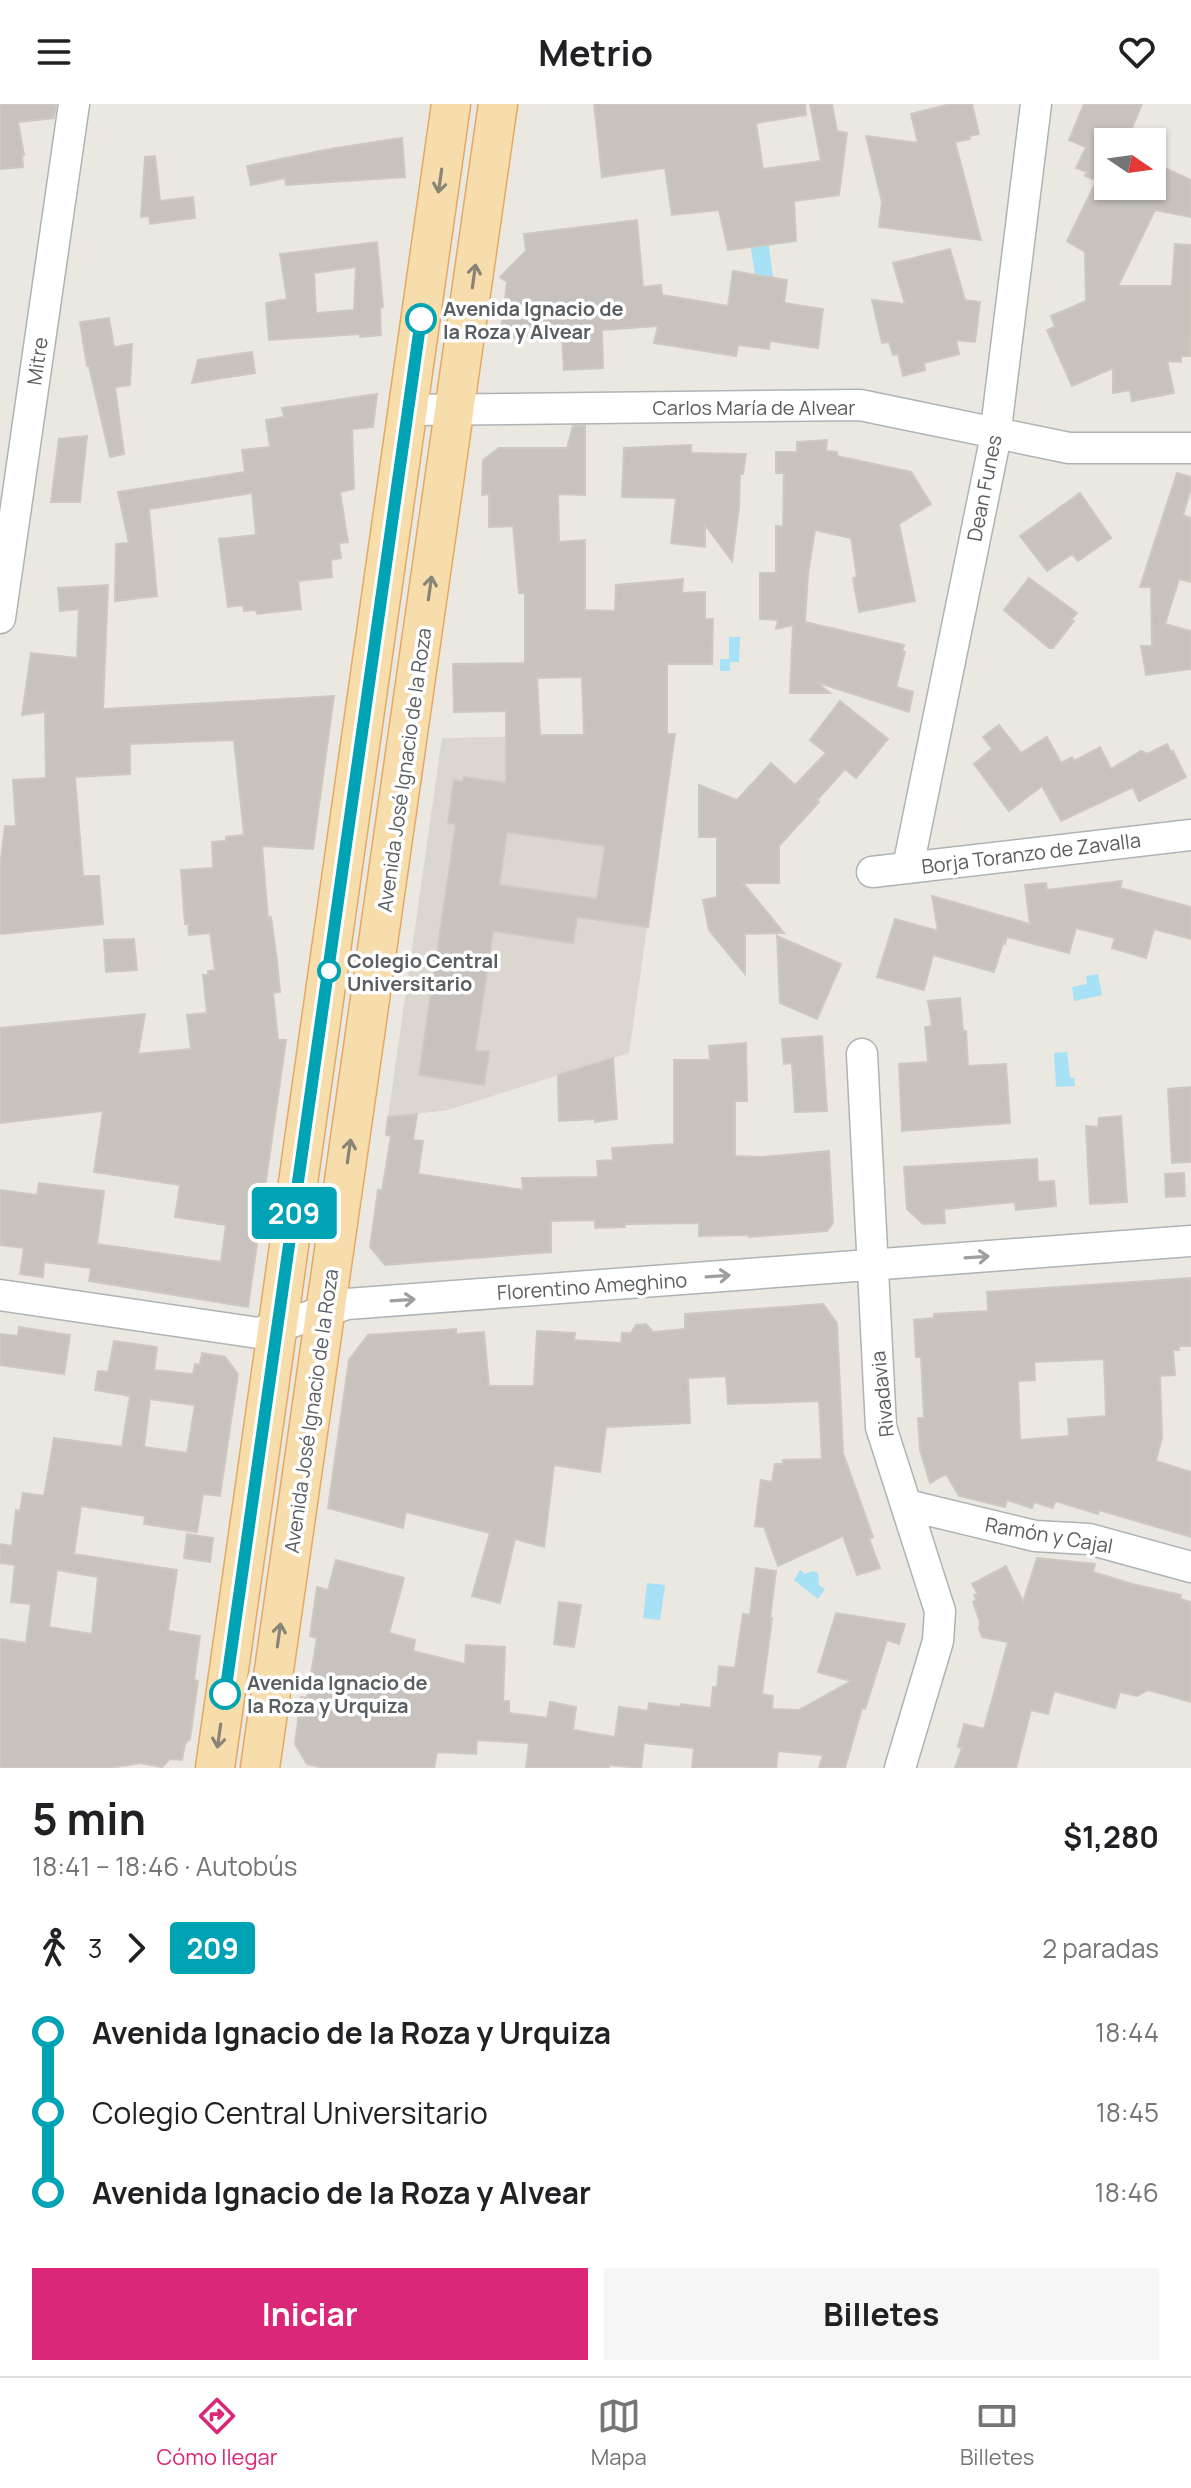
<!DOCTYPE html>
<html lang="es">
<head>
<meta charset="utf-8">
<style>
	body { margin:0; font-family:Manrope,sans-serif; background:#f6f6f6; color:#202124; height:100vh; display:flex; flex-direction:column; font-size:30px; white-space:nowrap }
	* { box-sizing:border-box; margin:0 }
	p { font-size:26px; color:#757577 }
	.icon { flex:none; width:44px; height:44px; fill:none; stroke:currentColor; stroke-width:2; stroke-linecap:round; stroke-linejoin:round }
	.map { position:relative; height:1664px; overflow:hidden }
	.side { display:flex; flex-direction:column; background:#fff; flex:1 }
	.side>* { flex:none }
	.badge { padding:0 16px; border-radius:6px; font-size:28px; line-height:52px }
	.needle { width:52px; rotate:103deg }
	.controls { position:absolute; left:1094px; top:24px; display:grid; gap:16px }
	.controls a { display:grid; place-items:center; width:72px; height:72px; border-radius:0px; background:#fff; box-shadow:0 2px 6px #0004; font-size:40px }
	.map>.badge { position:absolute; translate:-50% -50%; box-shadow:0 0 0 4px #fff }
	.legs { display:flex; align-items:center; gap:12px; height:88px; padding:0 32px; font-size:26px }
	.legs p { margin-inline-start:auto }
	.overview { display:flex; align-items:center; justify-content:space-between; height:136px; padding:0 32px }
	h1 { font-size:44px; font-weight:700; line-height:60px }
	.cta { display:flex; gap:16px; margin-top:auto; padding:16px 32px }
	.cta a { flex:1; height:92px; border-radius:0px; background:#db2777; color:#fff; font-size:32px; font-weight:700; line-height:92px; text-align:center }
	.cta a+a { background:#f6f6f6; color:#202124 }
	ul { padding:0 32px; list-style:none }
	li { display:flex; align-items:center; gap:28px; height:80px; font-size:30px }
	li i { display:grid; place-items:center; width:12px; height:100%; margin:0 10px; background:currentColor }
	li i::after { content:''; width:20px; height:20px; margin:-10px; border:6px solid; border-radius:50%; background:#fff }
	li p { margin-inline-start:auto }
	li:first-child i { background:linear-gradient(#0000 50%,currentColor 0) }
	li:last-child i { background:linear-gradient(currentColor 50%,#0000 0) }
	header { display:flex; justify-content:space-between; align-items:center; height:104px; padding:0 32px; background:#fff; font-size:36px; font-weight:700 }
	.menu { display:flex; justify-content:space-around; align-items:center; height:112px; border-top:2px solid #e0e0e0; background:#fff; font-size:22px; color:#757577 }
	.menu a { display:grid; justify-items:center; gap:4px }
	.menu .selected { color:#db2777 }
	.map>svg:first-child { display:block }
</style>
</head>
<body>
<header><svg class="icon" aria-label="menu" viewBox="0 0 24 24"><path d="M4 6h16M4 12h16M4 18h16"/></svg>Metrio<svg class="icon" aria-label="heart" viewBox="0 0 24 24"><path d="M12 20l-8-8c-3-5 5-10 8-4 3-6 11-1 8 4z"/></svg></header>
<div class="map">
<svg width="1191" height="1664" viewBox="0 0 1191 1664">
	<rect width="100%" height="100%" fill="#ebe7e1"/>
	<!-- education -->
	<path fill="#dbd7d0" d="M 675,630 L 629,949 L 448,1006 L 388,1013 L 442,634 Z"/>
	<!-- water -->
	<path fill="#a6e1f6" d="M 768,136 L 774,180 L 757,183 L 750,139 Z
		M 729,533 L 740,533 L 739,558 L 730,558 L 730,567 L 720,567 L 720,555 L 729,555 Z
		M 1098,870 L 1102,891 L 1074,897 L 1072,883 L 1087,880 L 1086,872 Z
		M 1067,948 L 1070,974 L 1074,974 L 1075,982 L 1056,983 L 1054,949 Z
		M 800,1466 L 805,1470 L 813,1467 L 818,1469 L 819,1481 L 825,1485 L 818,1495 L 794,1476 Z
		M 647,1479 L 665,1481 L 660,1516 L 643,1514 Z"/>
	<!-- building -->
	<path fill="#c7c2be" stroke="#cfc8c0" stroke-width="2" fill-rule="evenodd" d="M 0,0 L 56,0 L 54,14 L 18,18 L 24,51 L 22,51 L 23,63 L 0,65 Z
		M 594,0 L 805,0 L 806,11 L 756,19 L 763,65 L 821,57 L 810,0 L 832,0 L 837,27 L 847,29 L 839,91 L 794,97 L 796,137 L 728,146 L 719,106 L 672,111 L 665,64 L 602,73 Z
		M 950,0 L 972,0 L 979,30 L 969,32 L 970,35 L 955,38 L 981,136 L 879,123 L 882,98 L 866,32 L 918,39 L 911,10 Z
		M 1084,0 L 1142,0 L 1126,38 L 1108,38 L 1108,81 L 1085,72 L 1087,68 L 1076,64 L 1086,43 L 1069,36 Z
		M 402,34 L 405,73 L 286,81 L 285,74 L 251,81 L 247,62 L 330,45 Z
		M 155,52 L 160,97 L 193,93 L 195,114 L 150,120 L 149,112 L 141,113 L 145,53 Z
		M 1152,58 L 1191,76 L 1191,113 L 1155,106 L 1118,182 L 1172,182 L 1175,140 L 1191,141 L 1190,252 L 1181,252 L 1181,258 L 1167,257 L 1174,289 L 1132,297 L 1130,286 L 1113,289 L 1113,264 L 1072,282 L 1047,226 L 1055,223 L 1051,212 L 1086,197 L 1085,148 L 1067,137 L 1094,82 L 1152,82 Z
		M 637,116 L 643,183 L 661,181 L 662,191 L 728,202 L 733,167 L 787,176 L 784,199 L 823,205 L 818,244 L 770,237 L 769,245 L 738,241 L 736,252 L 654,239 L 658,222 L 602,226 L 603,264 L 564,266 L 562,230 L 500,235 L 507,178 L 500,173 L 526,147 L 524,130 Z
		M 377,138 L 383,203 L 380,204 L 381,231 L 360,233 L 360,230 L 269,236 L 266,199 L 287,195 L 280,150 ZM 356,163 L 354,206 L 316,209 L 314,169 Z
		M 950,145 L 965,196 L 980,198 L 975,238 L 956,236 L 959,250 L 924,259 L 925,266 L 903,272 L 898,250 L 893,251 L 889,238 L 882,239 L 872,196 L 905,200 L 893,159 Z
		M 109,214 L 114,243 L 132,240 L 130,281 L 115,283 L 124,350 L 110,353 L 89,262 L 87,262 L 80,218 Z
		M 252,248 L 255,269 L 192,279 L 198,256 Z
		M 377,290 L 373,323 L 352,325 L 354,385 L 340,388 L 348,438 L 339,439 L 341,454 L 331,456 L 332,473 L 298,477 L 301,505 L 257,510 L 256,506 L 244,507 L 243,501 L 228,503 L 219,435 L 256,431 L 252,389 L 149,405 L 157,492 L 115,497 L 116,440 L 129,439 L 118,388 L 245,368 L 242,346 L 270,343 L 266,316 L 284,313 L 282,304 Z
		M 573,322 L 585,322 L 585,391 L 558,390 L 559,438 L 585,436 L 585,506 L 615,507 L 616,481 L 683,475 L 682,489 L 705,488 L 705,515 L 713,515 L 712,560 L 667,560 L 667,630 L 675,630 L 648,823 L 577,813 L 573,839 L 493,827 L 475,947 L 489,948 L 484,981 L 419,971 L 456,720 L 448,719 L 454,676 L 463,678 L 464,673 L 506,679 L 506,607 L 454,608 L 453,560 L 525,559 L 525,489 L 519,489 L 513,422 L 489,423 L 489,390 L 482,391 L 483,356 L 499,344 L 567,344 ZM 582,573 L 584,631 L 540,631 L 537,574 ZM 507,728 L 605,742 L 597,795 L 499,781 Z
		M 87,332 L 80,398 L 51,398 L 59,335 Z
		M 827,336 L 826,347 L 837,348 L 837,352 L 911,368 L 931,400 L 899,420 L 915,497 L 859,508 L 853,474 L 857,473 L 851,434 L 815,426 L 808,469 L 805,518 L 904,541 L 902,547 L 905,548 L 896,583 L 913,588 L 909,608 L 816,578 L 830,589 L 790,589 L 793,521 L 776,525 L 778,516 L 760,515 L 760,469 L 776,469 L 776,422 L 783,423 L 784,369 L 776,369 L 776,348 L 797,348 L 797,338 Z
		M 691,341 L 691,349 L 746,350 L 743,370 L 740,370 L 739,404 L 732,457 L 705,421 L 705,443 L 671,439 L 676,394 L 622,393 L 624,344 Z
		M 1177,369 L 1191,373 L 1191,384 L 1183,411 L 1191,414 L 1191,478 L 1179,475 L 1165,520 L 1191,527 L 1191,565 L 1146,571 L 1141,542 L 1152,542 L 1151,483 L 1140,483 Z
		M 1080,389 L 1111,434 L 1078,457 L 1072,450 L 1047,467 L 1020,432 Z
		M 1029,474 L 1077,509 L 1071,516 L 1074,517 L 1053,544 L 1049,544 L 1004,506 Z
		M 108,481 L 103,605 L 334,592 L 313,745 L 262,742 L 268,814 L 271,813 L 277,856 L 280,888 L 273,889 L 278,936 L 286,936 L 248,1203 L 89,1177 L 91,1164 L 44,1158 L 43,1173 L 20,1170 L 24,1144 L 0,1141 L 0,1086 L 37,1091 L 39,1079 L 104,1087 L 97,1140 L 221,1158 L 226,1121 L 175,1113 L 180,1081 L 94,1068 L 103,1007 L 0,1019 L 0,924 L 145,910 L 138,950 L 191,945 L 187,911 L 207,909 L 203,871 L 208,871 L 208,867 L 215,866 L 210,829 L 189,831 L 188,820 L 185,820 L 181,766 L 213,764 L 212,738 L 226,737 L 226,733 L 244,731 L 234,636 L 130,640 L 130,670 L 75,673 L 83,772 L 99,772 L 103,820 L 0,830 L 0,762 L 5,722 L 16,722 L 13,676 L 46,674 L 45,608 L 22,611 L 31,549 L 77,554 L 79,505 L 60,507 L 58,484 Z
		M 840,597 L 888,635 L 856,674 L 845,665 L 817,696 L 819,698 L 779,742 L 779,779 L 743,779 L 784,829 L 745,830 L 745,870 L 709,826 L 703,796 L 717,793 L 717,733 L 699,733 L 699,681 L 737,696 L 771,659 L 795,681 L 826,649 L 810,636 Z
		M 999,621 L 1021,649 L 1047,633 L 1061,659 L 1072,653 L 1074,657 L 1100,643 L 1111,665 L 1141,647 L 1147,650 L 1167,640 L 1171,648 L 1173,647 L 1186,673 L 1139,697 L 1133,683 L 1061,717 L 1042,682 L 1009,707 L 974,660 L 992,645 L 983,633 Z
		M 1122,777 L 1120,784 L 1191,803 L 1191,835 L 1154,825 L 1146,854 L 1112,844 L 1115,834 L 1076,824 L 1069,849 L 1007,833 L 1005,840 L 1003,839 L 994,868 L 933,851 L 924,886 L 877,873 L 895,815 L 938,827 L 932,792 L 1030,820 L 1025,781 L 1046,779 L 1047,786 Z
		M 777,832 L 841,860 L 817,915 L 780,899 Z
		M 134,835 L 137,866 L 106,868 L 104,836 Z
		M 960,894 L 963,927 L 966,927 L 968,962 L 1006,960 L 1010,1019 L 902,1027 L 899,960 L 928,958 L 925,923 L 932,922 L 928,897 Z
		M 822,932 L 827,1007 L 795,1008 L 792,959 L 784,960 L 782,935 Z
		M 746,939 L 747,997 L 735,997 L 735,1052 L 761,1053 L 829,1047 L 833,1119 L 827,1127 L 749,1133 L 749,1131 L 699,1132 L 699,1119 L 625,1120 L 625,1123 L 595,1124 L 595,1116 L 551,1117 L 551,1148 L 385,1161 L 370,1143 L 378,1086 L 382,1087 L 391,1032 L 386,1031 L 388,1013 L 417,1010 L 413,1036 L 423,1037 L 418,1070 L 523,1086 L 522,1074 L 598,1073 L 597,1057 L 613,1056 L 612,1044 L 674,1040 L 674,956 L 710,956 L 709,942 Z
		M 613,954 L 617,1015 L 595,1018 L 595,1015 L 559,1017 L 558,971 Z
		M 1191,983 L 1191,1058 L 1172,1059 L 1168,985 Z
		M 1121,1012 L 1127,1098 L 1090,1100 L 1086,1022 L 1098,1023 L 1099,1014 Z
		M 1037,1055 L 1038,1078 L 1054,1077 L 1056,1102 L 1016,1106 L 1015,1098 L 944,1105 L 945,1119 L 923,1120 L 907,1105 L 904,1063 Z
		M 1184,1069 L 1185,1092 L 1166,1093 L 1165,1070 Z
		M 1191,1174 L 1191,1242 L 1179,1242 L 1179,1246 L 1173,1246 L 1175,1271 L 1160,1272 L 1162,1333 L 1156,1357 L 1191,1368 L 1191,1433 L 1099,1406 L 1098,1410 L 1055,1397 L 1053,1404 L 1034,1398 L 1032,1404 L 1007,1396 L 1005,1403 L 959,1392 L 946,1370 L 930,1379 L 920,1346 L 918,1314 L 924,1314 L 921,1253 L 916,1253 L 914,1216 L 934,1214 L 934,1210 L 988,1207 L 987,1188 ZM 1104,1255 L 1106,1312 L 1068,1315 L 1069,1332 L 1020,1336 L 1018,1277 L 1035,1276 L 1034,1258 Z
		M 823,1200 L 837,1219 L 843,1349 L 873,1433 L 869,1435 L 880,1464 L 857,1471 L 843,1432 L 778,1462 L 764,1423 L 755,1422 L 761,1376 L 772,1378 L 775,1360 L 783,1360 L 783,1356 L 822,1355 L 819,1297 L 728,1300 L 726,1272 L 688,1274 L 690,1319 L 606,1323 L 600,1368 L 554,1361 L 544,1443 L 515,1435 L 500,1499 L 472,1492 L 490,1429 L 406,1408 L 403,1424 L 328,1404 L 349,1256 L 368,1231 L 456,1225 L 456,1230 L 484,1228 L 489,1282 L 534,1282 L 537,1227 L 575,1229 L 574,1236 L 621,1239 L 622,1229 L 631,1229 L 636,1221 L 646,1220 L 653,1228 L 685,1225 L 685,1210 Z
		M 19,1223 L 70,1231 L 64,1270 L 0,1261 L 0,1230 L 18,1232 Z
		M 114,1237 L 157,1243 L 154,1266 L 193,1270 L 195,1260 L 200,1261 L 202,1249 L 225,1253 L 238,1270 L 220,1392 L 203,1390 L 197,1428 L 144,1420 L 145,1412 L 81,1402 L 74,1450 L 177,1466 L 168,1527 L 200,1532 L 194,1576 L 198,1577 L 190,1635 L 185,1640 L 182,1656 L 170,1655 L 162,1663 L 140,1659 L 109,1664 L 0,1664 L 0,1535 L 26,1539 L 31,1500 L 11,1498 L 15,1461 L 0,1459 L 0,1440 L 12,1442 L 16,1406 L 20,1407 L 23,1389 L 44,1392 L 54,1334 L 122,1343 L 130,1292 L 95,1286 L 98,1267 L 108,1268 ZM 150,1295 L 195,1301 L 187,1349 L 144,1343 ZM 57,1466 L 98,1473 L 92,1530 L 49,1523 Z
		M 187,1430 L 213,1434 L 210,1458 L 184,1454 Z
		M 1037,1454 L 1095,1460 L 1093,1468 L 1132,1480 L 1181,1491 L 1180,1495 L 1191,1498 L 1191,1598 L 1148,1586 L 1137,1592 L 1120,1588 L 1115,1604 L 1054,1587 L 1048,1610 L 1031,1606 L 1016,1664 L 955,1664 L 962,1644 L 958,1643 L 964,1620 L 984,1625 L 1008,1538 L 982,1533 L 979,1525 L 980,1518 L 973,1498 L 976,1496 L 974,1491 L 978,1490 L 972,1480 L 1006,1462 L 1023,1498 Z
		M 336,1456 L 404,1474 L 389,1529 L 415,1536 L 413,1547 L 465,1560 L 466,1541 L 505,1543 L 503,1597 L 509,1597 L 509,1609 L 547,1614 L 550,1598 L 576,1603 L 573,1626 L 615,1633 L 619,1603 L 648,1607 L 649,1599 L 680,1603 L 681,1600 L 711,1604 L 713,1583 L 717,1583 L 719,1562 L 735,1564 L 743,1510 L 750,1511 L 756,1464 L 776,1467 L 770,1514 L 772,1514 L 762,1590 L 773,1592 L 772,1605 L 799,1606 L 851,1577 L 818,1568 L 836,1509 L 905,1520 L 899,1540 L 887,1536 L 865,1605 L 862,1604 L 845,1664 L 819,1664 L 823,1651 L 778,1647 L 776,1664 L 692,1664 L 694,1644 L 644,1639 L 641,1664 L 609,1661 L 609,1664 L 526,1664 L 529,1639 L 477,1636 L 476,1650 L 437,1648 L 434,1664 L 324,1664 L 307,1660 L 295,1640 L 301,1593 L 307,1594 L 317,1534 L 310,1532 L 317,1483 L 328,1486 Z
		M 559,1498 L 581,1501 L 574,1543 L 554,1540 Z"/>
	<g fill="none" stroke-linecap="round" stroke-linejoin="round">
		<!-- minor casing -->
		<g stroke="#afb3b6" stroke-width="33">
			<path id="minor" d="M 409,306 L 860,301 L 1069,344 L 1191,344
				M 0,514 L 74,0
				M 908,763 L 994,341 L 1036,0
				M 872,768 L 1191,731
				M 862,950 L 881,1323 L 940,1507 L 938,1537 L 900,1664
				M 0,1191 L 258,1229 L 347,1200 L 1191,1137
				M 907,1401 L 1035,1432 L 1089,1435 L 1191,1463"/>
		</g>
		<!-- major casing -->
		<g stroke="#e3a963" stroke-width="41">
			<path id="major" d="M 215,1664 L 451,0
				M 260,1664 L 498,0"/>
		</g>
		<!-- minor -->
		<use href="#minor" stroke="#fff" stroke-width="30"/>
		<!-- major -->
		<use href="#major" stroke="#f7ddab" stroke-width="38"/>
	</g>
	<!-- one-way arrows -->
	<defs><path id="oneway-shaft" d="M-6 0H5M1.5-3L5.5 0L1.5 3" fill="none" stroke-width="1.6" stroke-linecap="round" stroke-linejoin="round" transform="scale(2)"/></defs>
	<g stroke="#898477">
		<use href="#oneway-shaft" transform="translate(440 77) rotate(98)"/>
		<use href="#oneway-shaft" transform="translate(474 172) rotate(-82)"/>
		<use href="#oneway-shaft" transform="translate(430 484) rotate(-82)"/>
		<use href="#oneway-shaft" transform="translate(349 1047) rotate(-82)"/>
		<use href="#oneway-shaft" transform="translate(279 1531) rotate(-82)"/>
		<use href="#oneway-shaft" transform="translate(219 1632) rotate(98)"/>
	</g>
	<g stroke="#9c9ea0">
		<use href="#oneway-shaft" transform="translate(977 1153) rotate(-4)"/>
		<use href="#oneway-shaft" transform="translate(718 1172) rotate(-4)"/>
		<use href="#oneway-shaft" transform="translate(403 1196) rotate(-4)"/>
	</g>
	<g fill="none" stroke-linecap="round" stroke-linejoin="round">
		<!-- line-1 casing -->
		<g stroke="#fff" stroke-width="18">
			<path id="line-1" d="M 225,1590 L 421,215"/>
		</g>
		<!-- line-1 -->
		<use href="#line-1" stroke="#00a3b4" stroke-width="12"/>
	</g>
	<!-- markers -->
	<g fill="#fff" stroke="#00a3b4" stroke-width="4">
		<circle cx="421" cy="215" r="14"/>
		<circle cx="329" cy="867" r="10"/>
		<circle cx="225" cy="1590" r="14"/>
	</g>
	<g text-anchor="middle" dominant-baseline="central" stroke-width="7" stroke-linejoin="round" paint-order="stroke">
		<!-- stop labels -->
		<g font-size="20" font-weight="bold" fill="#5a5e61" stroke="#fff" text-anchor="start">
			<text x="443" y="204">Avenida Ignacio de<tspan x="443" dy="23">la Roza y Alvear</tspan></text>
			<text x="347" y="856">Colegio Central<tspan x="347" dy="23">Universitario</tspan></text>
			<text x="247" y="1578">Avenida Ignacio de<tspan x="247" dy="23">la Roza y Urquiza</tspan></text>
		</g>
		<!-- street labels -->
		<g font-size="20" fill="#5a5e61" stroke="#fff">
			<text transform="translate(37 257) rotate(-82)">Mitre</text>
			<text x="754" y="303">Carlos María de Alvear</text>
			<text transform="translate(984 384) rotate(-79)">Dean Funes</text>
			<text transform="translate(404 666) rotate(-82)">Avenida José Ignacio de la Roza</text>
			<text transform="translate(1031 749) rotate(-7)">Borja Toranzo de Zavalla</text>
			<text transform="translate(592 1182) rotate(-4)">Florentino Ameghino</text>
			<text transform="translate(882 1290) rotate(-96)">Rivadavia</text>
			<text transform="translate(311 1307) rotate(-82)">Avenida José Ignacio de la Roza</text>
			<text transform="translate(1049 1431) rotate(10)">Ramón y Cajal</text>
		</g>
	</g>
</svg>
<div class="controls">
<a><svg class="needle" viewBox="-14 -14 28 28"><path d="M0-13l5 13h-10z" fill="#e53935"/><path d="M0 13l5-13h-10z" fill="#757577"/></svg></a>
</div>
<b class="badge" style="left:294px;top:1109px;background:#00a3b4;color:#fff">209</b>
</div>
<section class="side">
<div class="overview"><div><h1>5 min</h1><p>18:41 – 18:46 · Autobús</p></div><b>$1,280</b></div>
<div class="legs"><svg class="icon" aria-label="walk" viewBox="0 0 24 24"><circle cx="13" cy="4" r="2"/><path d="M13 8l-2 6 4 7M11 14l-3 7M7 12l3-4h3l4 4"/></svg>3<svg class="icon" aria-label="forward" viewBox="0 0 24 24"><path d="M9 5l7 7-7 7"/></svg><b class="badge" style="background:#00a3b4;color:#fff">209</b><p>2 paradas</p></div>
<ul>
<li><i style="color:#00a3b4"></i><b>Avenida Ignacio de la Roza y Urquiza</b><p>18:44</p></li>
<li><i style="color:#00a3b4"></i><span>Colegio Central Universitario</span><p>18:45</p></li>
<li><i style="color:#00a3b4"></i><b>Avenida Ignacio de la Roza y Alvear</b><p>18:46</p></li>
</ul>
<div class="cta"><a>Iniciar</a><a>Billetes</a></div>
</section>
<nav class="menu">
<a class="selected"><svg class="icon" aria-label="directions" viewBox="0 0 24 24"><path d="M12 3l9 9-9 9-9-9zM9 14v-3h6M13 9l2 2-2 2"/></svg>Cómo llegar</a>
<a><svg class="icon" aria-label="map" viewBox="0 0 24 24"><path d="M3 6l6-2 6 2 6-2v14l-6 2-6-2-6 2zM9 4v14M15 6v14"/></svg>Mapa</a>
<a><svg class="icon" aria-label="tickets" viewBox="0 0 24 24"><path d="M3 7h18v10H3zM15 7v10"/></svg>Billetes</a>
</nav>
</body>
</html>
